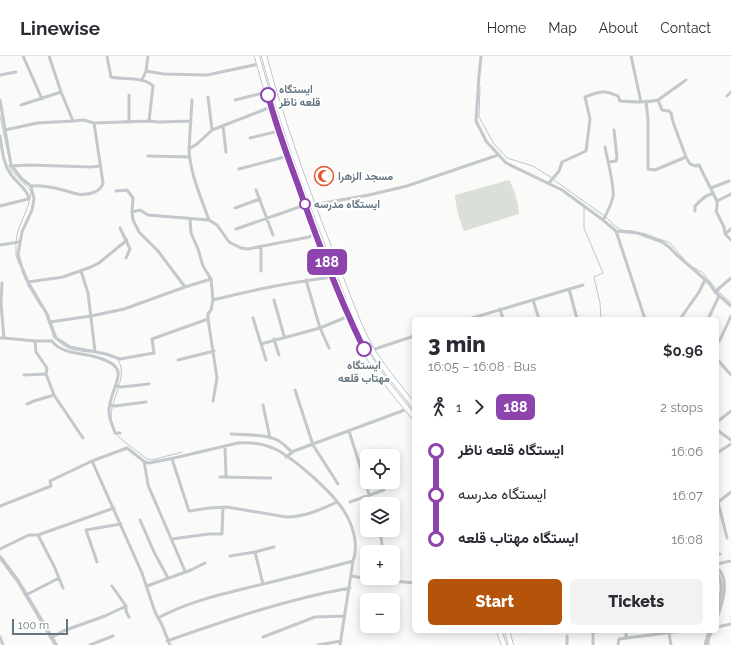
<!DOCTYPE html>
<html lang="en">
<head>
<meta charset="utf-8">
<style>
	body { margin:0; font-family:Raleway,Vazirmatn,sans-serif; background:#f2f2f3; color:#2b2b33; height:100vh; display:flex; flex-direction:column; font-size:15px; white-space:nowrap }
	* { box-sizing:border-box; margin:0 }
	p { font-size:13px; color:#7c7c81 }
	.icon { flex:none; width:22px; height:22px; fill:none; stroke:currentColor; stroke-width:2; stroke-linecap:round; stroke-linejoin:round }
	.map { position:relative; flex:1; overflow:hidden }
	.panel { position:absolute; left:412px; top:261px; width:307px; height:316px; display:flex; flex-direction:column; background:#fff; border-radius:6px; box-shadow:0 2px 10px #0003 }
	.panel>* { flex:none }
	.badge { padding:0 8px; border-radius:6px; font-size:14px; line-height:26px }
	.fabs { position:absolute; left:360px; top:393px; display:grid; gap:8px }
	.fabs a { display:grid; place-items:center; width:40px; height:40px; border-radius:6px; background:#fff; box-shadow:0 2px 10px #0003; font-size:20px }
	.scale { position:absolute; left:12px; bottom:10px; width:56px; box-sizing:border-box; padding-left:4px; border:2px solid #657683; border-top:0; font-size:11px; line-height:14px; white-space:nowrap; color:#657683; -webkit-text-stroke:3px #fff; paint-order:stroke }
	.map>.badge { position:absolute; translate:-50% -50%; box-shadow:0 0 0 2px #fff }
	.legs { display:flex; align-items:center; gap:6px; height:44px; padding:0 16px; font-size:13px }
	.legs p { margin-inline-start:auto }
	.overview { display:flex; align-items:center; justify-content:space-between; height:68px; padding:0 16px }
	h1 { font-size:22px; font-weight:800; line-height:30px }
	.primary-button { display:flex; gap:8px; margin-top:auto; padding:8px 16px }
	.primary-button a { flex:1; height:46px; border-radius:6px; background:#b45309; color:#fff; font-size:16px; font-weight:800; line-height:46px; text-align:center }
	.primary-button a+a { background:#f2f2f3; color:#2b2b33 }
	ul { padding:0 16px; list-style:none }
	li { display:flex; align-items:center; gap:14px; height:44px; font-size:15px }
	li i { display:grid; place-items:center; width:6px; height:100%; margin:0 5px; background:currentColor }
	li i::after { content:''; width:10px; height:10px; margin:-5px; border:3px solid; border-radius:50%; background:#fff }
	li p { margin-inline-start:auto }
	li:first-child i { background:linear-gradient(#0000 50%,currentColor 0) }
	li:last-child i { background:linear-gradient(currentColor 50%,#0000 0) }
	header { display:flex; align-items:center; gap:24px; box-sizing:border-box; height:56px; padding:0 20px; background:#fff; border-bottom:1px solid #e1e1e2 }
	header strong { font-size:19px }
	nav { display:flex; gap:22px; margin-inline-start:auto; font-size:14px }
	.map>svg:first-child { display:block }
</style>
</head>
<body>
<header>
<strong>Linewise</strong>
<nav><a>Home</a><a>Map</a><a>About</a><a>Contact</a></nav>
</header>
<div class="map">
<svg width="731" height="589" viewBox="0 0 731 589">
	<rect width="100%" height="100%" fill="#fafaf8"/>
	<!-- green -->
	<path fill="#dadfd7" d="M 509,124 C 515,135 518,146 519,158 L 464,175 C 459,163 456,152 455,139 Z"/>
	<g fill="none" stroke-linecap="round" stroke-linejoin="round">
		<!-- stream -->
		<path stroke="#bbc7cb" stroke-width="1" d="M 480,30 L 479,61 L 494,88 L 507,102 L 533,110 L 552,122
			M 0,60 L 8,98
			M 11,110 L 11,114 L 31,135 C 30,153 18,167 16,185
			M 554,124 L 603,159
			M 584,151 L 584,172 L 603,217 L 594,221 L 600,247 L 601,263
			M 606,161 L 615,170 L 622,174 L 634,175
			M 643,177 L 670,187 L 684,203
			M 16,188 L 16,199 L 19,208
			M 693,211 L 703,217 L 716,233
			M 21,213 L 26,225
			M 27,228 L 41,251
			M 718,235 L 731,247
			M 46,259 L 54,282
			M 57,284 C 66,294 77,295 90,296
			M 111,362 C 110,344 129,320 118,304
			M 117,379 L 121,383 L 147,403 L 152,404 L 182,396
			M 717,557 L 721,546"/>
		<!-- secondary casing -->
		<g stroke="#b3babf" stroke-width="6">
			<path id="secondary" d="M 257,0 C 276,71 301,141 328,209 C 339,237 352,273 367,298 C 379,319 398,342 414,361
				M 264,0 C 283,71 308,139 335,207 C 347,236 356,267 372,294 C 384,314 400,332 414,350
				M 499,575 L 504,589
				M 507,575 L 511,589"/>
		</g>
		<!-- minor -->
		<path stroke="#c3c8cc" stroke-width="3" d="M 23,0 L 42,43
			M 49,0 L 61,36 L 73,65
			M 107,0 L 111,21 C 124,24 143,20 153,30 L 149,65
			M 481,0 L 479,20 L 476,65 L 486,85 L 506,107 L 562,134 L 603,164 L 616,175 L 638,177 L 662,186 L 669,191 L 677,199 L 709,227 L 715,236 L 731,250
			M 631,0 L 641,46
			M 146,15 L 164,18 L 207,19 L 259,8
			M 0,19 L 16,16
			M 142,24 L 146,15 L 148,0
			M 727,40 L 731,36
			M 208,41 L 212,74
			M 0,44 L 11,109 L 22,123 L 31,130 L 34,143 L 32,154 L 22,176 L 18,198 L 21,209 L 28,226 L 47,258 L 56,282 L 70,291 L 106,298 L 120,303 L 154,297 L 152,283 L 208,263
			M 235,44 L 267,36
			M 658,44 L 662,54 L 669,55 L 671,57 L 673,66 L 686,101 L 690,108 L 696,110 L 699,109 L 717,145 L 717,151 L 716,155 L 724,171 L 725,178 L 731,184
			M 646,45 L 648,64 L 648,113 L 655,114 L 686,101
			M 21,49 L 61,36
			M 129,66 L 129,39
			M 223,70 L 226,96
			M 5,74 L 37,67 L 73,65 L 84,64 L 94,67 L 149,65 L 159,66 L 191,65
			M 0,80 C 2,92 3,107 10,117 C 15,126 26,131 29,142 L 28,143 L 0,150
			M 250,82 L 279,75
			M 189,93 L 192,44
			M 148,100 L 190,101
			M 608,106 L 616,105 L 617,102 L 614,74
			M 10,110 L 29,109 L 91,111 L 100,110
			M 239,113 L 288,100
			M 549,127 L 559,115 L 562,106 L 586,95 L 590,63 L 585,41 C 598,36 604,33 618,40 L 620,45 C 633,46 645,47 658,44 L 686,24
			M 31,130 C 40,129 50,131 59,133 C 74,136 79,142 95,136 C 99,134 102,131 103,127 L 94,67
			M 711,132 L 729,125
			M 256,134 L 273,179
			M 717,145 L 731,138
			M 235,152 L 260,143
			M 695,155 L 695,150 C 700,145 706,138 713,138
			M 132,156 L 140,154 L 148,159 L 209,164 L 217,169 L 229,186 L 241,192 L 248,193 L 309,181 L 315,177
			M 190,163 L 191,177 L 198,193 L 203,210 L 211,223 L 213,244 L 211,254 L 208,258 L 208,263 L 217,322 L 213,345
			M 209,164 C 201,141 190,118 189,93 L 197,88 L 212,74 L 271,51
			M 603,164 C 607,157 611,149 613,141 C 615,131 607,103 605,91
			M 120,172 L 130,193 L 126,202
			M 236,173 L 305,149 L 313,149 L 369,139 L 407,130 L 498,99
			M 616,175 L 645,263
			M 725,178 L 731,173
			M 0,189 L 19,186
			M 81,215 L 88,237 L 95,295
			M 261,215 L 261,191
			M 306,224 L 320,272 L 329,292
			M 28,226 L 63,221 L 91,211 L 99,207 L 127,184
			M 2,227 L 1,248 L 4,282
			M 185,231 L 211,223
			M 569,233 L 577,263
			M 715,236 L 731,222
			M 213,244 C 252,234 292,226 333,221
			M 274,244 L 284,280
			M 533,244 L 539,263
			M 500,253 L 503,263
			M 709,261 L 719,240
			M 253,262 L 266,304
			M 469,263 L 583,229
			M 680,263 L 699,236 L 705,224
			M 50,266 L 91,260 L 124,253 L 185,231 L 158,195 L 139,176 L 133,164 L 132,156 L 133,142 L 127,134 L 116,135
			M 0,282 L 4,282 L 35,285 L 52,285 C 60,297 79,297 92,300 C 135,311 113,323 109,353 C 108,361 113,370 115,377 L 120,377
			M 274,283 L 279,299
			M 35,285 L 36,296 L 47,312 L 46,318 L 54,339 L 83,382
			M 717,287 L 720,284 L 731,260
			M 261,288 L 320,272 L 349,260
			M 366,297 L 372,294 L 414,280
			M 717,303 L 731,319
			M 178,304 L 214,295
			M 24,319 L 46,318
			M 116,330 L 121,331 L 149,328
			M 295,334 L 313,389 L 338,428
			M 27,348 L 34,345 L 54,339
			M 110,349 L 115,350 L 146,346
			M 263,349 L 270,382
			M 717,366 L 731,355
			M 717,374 L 731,384
			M 349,375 L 372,448
			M 231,378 C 246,379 266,378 279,385 C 284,388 288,393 292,396
			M 225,390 L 226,420
			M 717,397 L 731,388
			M 286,401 L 294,395 L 402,355 L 407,352
			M 172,403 L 189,455 L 209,452 L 227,451 L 286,461 C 304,461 320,454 337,446
			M 92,405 L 142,517 L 155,556 L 162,569 L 170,589
			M 144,405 L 148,429 L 185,515
			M 220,421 L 271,422
			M 350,446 L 384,434
			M 718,446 L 727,482
			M 717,447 L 731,436
			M 0,450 L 51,430 L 50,425 L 92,405 L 127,392 L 145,406 L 149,407 L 174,402 L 238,387 C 252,386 267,388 279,395 C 298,406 333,437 344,455 C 353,469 359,489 353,505 L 340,589
			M 140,464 L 154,496 L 168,522
			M 380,474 L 383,496
			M 38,479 L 55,512 L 63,532
			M 172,483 L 209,478 L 222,478 L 223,451
			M 0,493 L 29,479 L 38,479 L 114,452
			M 255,496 L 263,528
			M 717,498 L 720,498
			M 230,500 L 255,496 L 274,491
			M 97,506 L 86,474 L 121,468
			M 717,508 L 731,505
			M 717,512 C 731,523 722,548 717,562
			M 717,517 C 725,529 720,540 717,553
			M 352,520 L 357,521 L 414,527
			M 112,530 L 126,550 L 126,555 L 129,561
			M 147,530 L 191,514 L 205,507
			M 26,539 L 59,522
			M 158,562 C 191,544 228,537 263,528 C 293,521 323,513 353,505
			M 717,571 L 731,568
			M 626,575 L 626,582
			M 525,576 L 525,575
			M 669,576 L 671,589
			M 0,581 L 3,589
			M 263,581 L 315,561 L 345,560
			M 51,582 L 63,575 L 105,560 L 126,550
			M 167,585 C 227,564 287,543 350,532
			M 90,589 L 113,580
			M 318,589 L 341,585
			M 567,589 L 567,580
			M 593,589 L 593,575
			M 618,589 L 619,583 L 682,575
			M 705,589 L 709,575
			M 708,589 L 708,583 L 712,575"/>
		<!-- tertiary -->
		<path stroke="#c3c8cc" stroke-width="4" d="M 0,501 L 18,525 L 56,589"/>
		<!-- secondary -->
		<use href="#secondary" stroke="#fff" stroke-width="4.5"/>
	</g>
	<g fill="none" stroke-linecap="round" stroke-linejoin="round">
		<!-- line-1 casing -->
		<g stroke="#fff" stroke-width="9">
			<path id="line-1" d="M 268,39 C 276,70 287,99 298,129 C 317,184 338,240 364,293"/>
		</g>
		<!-- line-1 -->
		<use href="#line-1" stroke="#8e44ad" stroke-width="6"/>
	</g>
	<!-- icons -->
	<defs>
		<g id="mosque-ring" transform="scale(1)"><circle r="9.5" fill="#fff" stroke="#e4572e" stroke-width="1.5"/><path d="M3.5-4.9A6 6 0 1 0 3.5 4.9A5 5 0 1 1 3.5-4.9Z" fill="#e4572e"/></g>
	</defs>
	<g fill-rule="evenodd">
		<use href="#mosque-ring" x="324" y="120"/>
	</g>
	<!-- markers -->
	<g fill="#fff" stroke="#8e44ad" stroke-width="2">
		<circle cx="268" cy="39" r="7"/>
		<circle cx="305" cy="148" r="5"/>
		<circle cx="364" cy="293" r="7"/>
	</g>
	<g text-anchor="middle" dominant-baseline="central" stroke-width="4" stroke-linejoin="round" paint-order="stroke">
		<!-- stop labels -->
		<g font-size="11" font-weight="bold" fill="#657683" stroke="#fff" text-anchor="start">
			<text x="279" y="33">ایستگاه<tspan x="279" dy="13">قلعه ناظر</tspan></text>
			<text x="314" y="148">ایستگاه مدرسه</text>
			<text x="364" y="309" text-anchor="middle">ایستگاه<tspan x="364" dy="13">مهتاب قلعه</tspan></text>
		</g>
		<!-- poi labels -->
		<g font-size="11" font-weight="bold" fill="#657683" stroke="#fff" text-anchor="start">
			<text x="338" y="120">مسجد الزهرا</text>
		</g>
	</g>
</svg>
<div class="fabs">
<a><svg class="icon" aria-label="locate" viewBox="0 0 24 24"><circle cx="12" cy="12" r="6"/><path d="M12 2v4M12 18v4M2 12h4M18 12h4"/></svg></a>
<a><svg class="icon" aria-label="layers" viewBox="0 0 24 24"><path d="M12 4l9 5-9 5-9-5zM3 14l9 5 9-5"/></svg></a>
<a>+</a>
<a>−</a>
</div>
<div class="scale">100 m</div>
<b class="badge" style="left:327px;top:206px;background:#8e44ad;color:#fff">188</b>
<section class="panel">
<div class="overview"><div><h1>3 min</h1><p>16:05 – 16:08 · Bus</p></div><b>$0.96</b></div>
<div class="legs"><svg class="icon" aria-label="walk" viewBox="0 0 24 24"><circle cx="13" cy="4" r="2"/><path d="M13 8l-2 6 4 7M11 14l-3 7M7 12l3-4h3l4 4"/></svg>1<svg class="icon" aria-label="forward" viewBox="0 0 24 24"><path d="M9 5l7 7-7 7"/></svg><b class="badge" style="background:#8e44ad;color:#fff">188</b><p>2 stops</p></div>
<ul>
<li><i style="color:#8e44ad"></i><b>ایستگاه قلعه ناظر</b><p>16:06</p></li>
<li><i style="color:#8e44ad"></i><span>ایستگاه مدرسه</span><p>16:07</p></li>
<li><i style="color:#8e44ad"></i><b>ایستگاه مهتاب قلعه</b><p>16:08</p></li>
</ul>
<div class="primary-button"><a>Start</a><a>Tickets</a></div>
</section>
</div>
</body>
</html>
